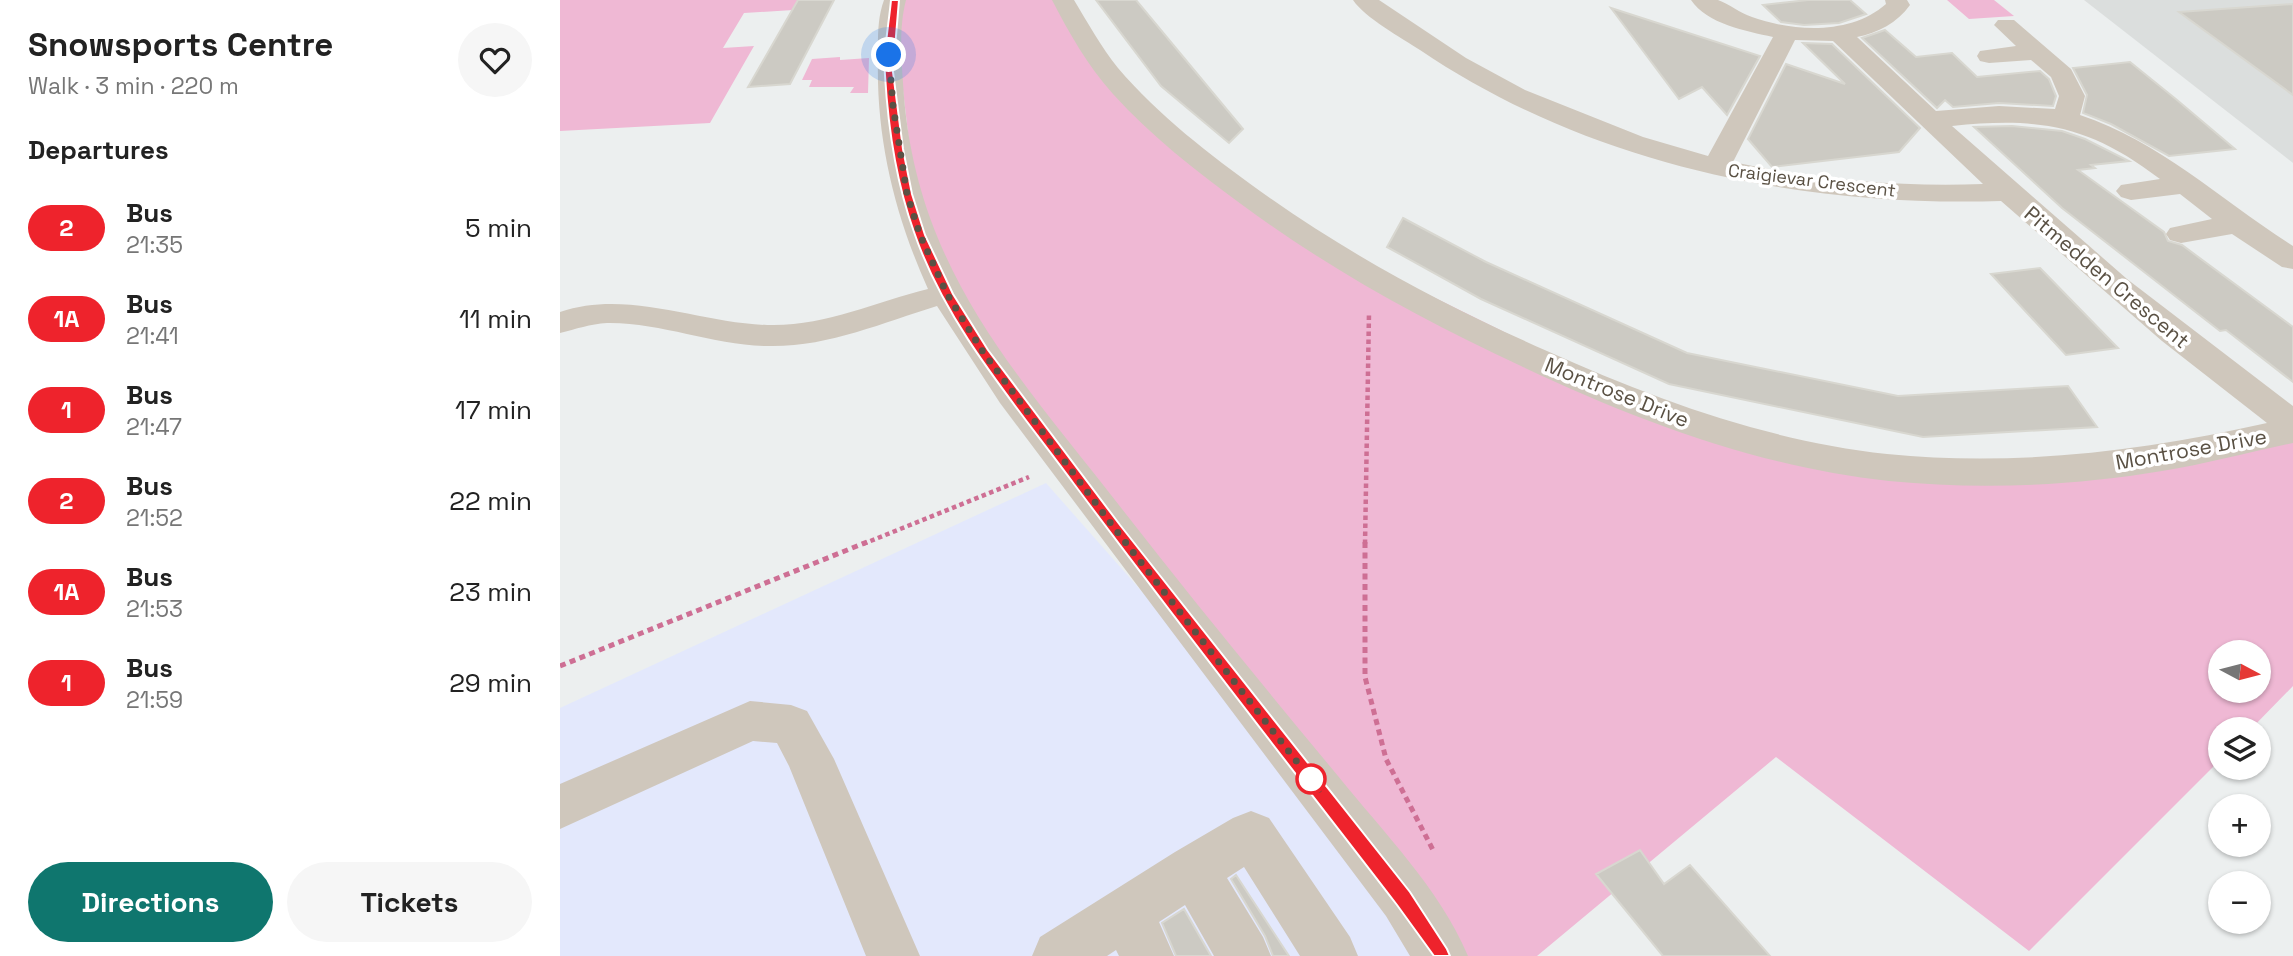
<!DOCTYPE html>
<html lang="en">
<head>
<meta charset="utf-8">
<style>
	body { margin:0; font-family:"Space Grotesk",sans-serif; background:#f6f6f6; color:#222; height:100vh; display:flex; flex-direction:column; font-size:26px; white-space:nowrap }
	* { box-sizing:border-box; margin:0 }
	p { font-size:23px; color:#767676 }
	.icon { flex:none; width:38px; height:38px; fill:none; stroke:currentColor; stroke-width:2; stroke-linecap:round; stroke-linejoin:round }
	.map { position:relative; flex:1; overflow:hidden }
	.panel { display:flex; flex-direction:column; background:#fff; width:560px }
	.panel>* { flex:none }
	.badge { padding:0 14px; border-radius:23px; font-size:24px; line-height:46px }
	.needle { width:46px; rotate:97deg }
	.buttons { position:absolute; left:1648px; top:640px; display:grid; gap:14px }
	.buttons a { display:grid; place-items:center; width:63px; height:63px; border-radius:50%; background:#fff; box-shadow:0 2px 5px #0004; font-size:35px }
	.you { position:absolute; width:35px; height:35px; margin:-18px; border:5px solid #fff; border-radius:50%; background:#1a73e8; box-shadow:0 0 0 10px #1a73e833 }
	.map>.badge { position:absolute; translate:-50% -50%; box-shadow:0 0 0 4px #fff }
	h2 { padding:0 28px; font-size:26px; line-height:63px }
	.round { display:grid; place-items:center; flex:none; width:74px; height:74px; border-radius:37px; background:#f6f6f6 }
	.head { display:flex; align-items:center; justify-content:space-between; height:119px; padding:0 28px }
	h1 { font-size:33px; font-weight:600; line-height:52px }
	.button { display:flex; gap:14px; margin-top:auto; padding:14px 28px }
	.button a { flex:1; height:80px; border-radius:42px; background:#0f766e; color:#fff; font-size:28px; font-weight:600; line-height:80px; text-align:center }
	.button a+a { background:#f6f6f6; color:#222 }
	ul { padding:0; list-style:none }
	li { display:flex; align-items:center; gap:21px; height:91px; padding:0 28px }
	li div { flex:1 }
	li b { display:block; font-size:26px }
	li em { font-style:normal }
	li .badge { min-width:77px; font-weight:700; text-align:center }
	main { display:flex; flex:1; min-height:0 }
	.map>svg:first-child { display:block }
</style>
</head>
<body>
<main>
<section class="panel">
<div class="head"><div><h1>Snowsports Centre</h1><p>Walk · 3 min · 220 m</p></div><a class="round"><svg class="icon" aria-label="heart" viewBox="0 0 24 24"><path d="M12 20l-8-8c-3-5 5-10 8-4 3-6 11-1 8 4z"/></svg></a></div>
<h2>Departures</h2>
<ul>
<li><span class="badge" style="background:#ee232c;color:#fff">2</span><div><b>Bus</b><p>21:35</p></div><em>5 min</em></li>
<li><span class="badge" style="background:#ee232c;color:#fff">1A</span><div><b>Bus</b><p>21:41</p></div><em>11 min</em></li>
<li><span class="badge" style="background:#ee232c;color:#fff">1</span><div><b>Bus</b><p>21:47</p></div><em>17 min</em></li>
<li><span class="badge" style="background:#ee232c;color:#fff">2</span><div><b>Bus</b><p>21:52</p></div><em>22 min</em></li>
<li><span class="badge" style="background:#ee232c;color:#fff">1A</span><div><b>Bus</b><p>21:53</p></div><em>23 min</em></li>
<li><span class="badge" style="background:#ee232c;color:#fff">1</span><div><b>Bus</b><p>21:59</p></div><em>29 min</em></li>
</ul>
<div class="button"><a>Directions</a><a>Tickets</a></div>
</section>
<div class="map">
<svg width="1733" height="956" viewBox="0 0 1733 956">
	<rect width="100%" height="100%" fill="#ecefef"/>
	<!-- commercial -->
	<path fill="#e3e8fc" d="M 486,483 L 904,956 L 0,956 L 0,708 Z"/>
	<!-- education -->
	<path fill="#dbdedd" d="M 1524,0 L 1733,0 L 1733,163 Z"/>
	<!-- green -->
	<path fill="#efb8d4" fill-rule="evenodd" d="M 0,0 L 238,0 L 233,10 L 184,13 L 163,48 L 194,46 L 150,123 L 0,131 Z
		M 335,0 L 503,0 L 547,70 L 737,230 L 1125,421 L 1408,473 L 1733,430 L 1733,686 L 1690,730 L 1661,730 L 1661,759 L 1469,951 L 1216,757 L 977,956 L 881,956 L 555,529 L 360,235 L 333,5 ZM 1661,653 L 1699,653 L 1699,691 L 1661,691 Z
		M 1387,0 L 1434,0 L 1454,16 L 1409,19 Z
		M 280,57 L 280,60 L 309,58 L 308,93 L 290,93 L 294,87 L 249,87 L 252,80 L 242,80 L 252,59 Z"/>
	<!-- building -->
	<path fill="#cccac3" stroke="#d8d7d0" stroke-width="2" d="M 238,0 L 274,0 L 230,84 L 188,87 Z
		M 536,0 L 576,0 L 683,129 L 669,143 L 601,86 Z
		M 1248,0 L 1290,0 L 1306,14 L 1279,23 L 1244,25 L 1221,22 L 1203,5 Z
		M 1733,4 L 1733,95 L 1619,12 Z
		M 1051,8 L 1200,56 L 1167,115 L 1142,87 L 1119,99 Z
		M 1325,30 L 1356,57 L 1392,53 L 1417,77 L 1480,71 L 1489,79 L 1496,96 L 1493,106 L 1439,103 L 1393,107 L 1385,100 L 1377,108 L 1302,38 Z
		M 1243,43 L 1272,44 L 1360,128 L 1339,152 L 1212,167 L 1188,139 L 1226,64 L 1285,84 Z
		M 1570,62 L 1617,100 L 1675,149 L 1609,156 L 1551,124 L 1523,113 L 1527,95 L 1513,68 Z
		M 1452,126 L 1502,131 L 1525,139 L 1569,161 L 1531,165 L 1535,168 L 1518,170 L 1604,232 L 1608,241 L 1622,245 L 1733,327 L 1733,382 L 1666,330 L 1660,331 L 1502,208 L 1414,127 Z
		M 843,218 L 926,262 L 1127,353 L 1338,396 L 1508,386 L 1537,427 L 1363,437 L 1109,384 L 921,299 L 827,247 Z
		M 1480,268 L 1517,306 L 1558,348 L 1506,355 L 1431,274 Z
		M 1080,850 L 1104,884 L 1130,865 L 1210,956 L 1103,956 L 1036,874 Z
		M 676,875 L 729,956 L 713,956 L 705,936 L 671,879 Z
		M 624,909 L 651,956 L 616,956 L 602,923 Z"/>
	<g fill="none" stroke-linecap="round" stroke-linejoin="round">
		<!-- path-far1 -->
		<path stroke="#ce6f94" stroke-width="4.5" stroke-dasharray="4.5 3.5" stroke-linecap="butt" d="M 303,544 L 469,477
			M 805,544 L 809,313"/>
		<!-- path -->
		<path stroke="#ce6f94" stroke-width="5" stroke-dasharray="6 4.5" stroke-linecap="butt" d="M 805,542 L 805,677 L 826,759 L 873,850
			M 0,666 L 307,542"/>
		<!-- minor -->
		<path fill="#cfc7bc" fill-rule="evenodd" d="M 324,0 L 346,0 C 338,30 342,66 344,97 C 359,274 459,376 562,509 C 632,599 705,688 778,776 C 823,832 880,889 908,956 L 850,956 L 826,916 L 440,403 L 377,306 C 321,323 266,348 206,346 C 152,345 100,322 47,323 C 30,324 16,329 0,333 L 0,312 C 68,289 138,323 207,325 C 264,327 314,302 368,289 C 335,216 316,139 318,59 C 318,39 317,19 324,0 Z
			M 492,0 L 514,0 C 528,23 541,47 558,68 C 599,116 649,154 700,191 C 793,257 883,305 987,351 C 1096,400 1208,441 1327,454 C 1456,467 1582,451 1707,423 L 1602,341 L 1441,201 C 1240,207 1030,165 860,50 C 842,38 805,18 793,0 L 819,0 L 906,58 L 965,90 L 1083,137 L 1148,156 L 1213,37 C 1186,31 1147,24 1131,0 C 1138,0 1150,0 1158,0 C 1169,4 1180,13 1192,17 C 1234,32 1291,35 1326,4 L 1325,0 L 1347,0 L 1350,5 C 1337,23 1318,33 1297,37 L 1376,111 L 1439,106 L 1495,109 L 1499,96 L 1491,77 L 1471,60 L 1429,63 L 1420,61 L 1417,56 L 1420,51 L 1456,46 L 1434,25 L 1438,20 L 1454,20 L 1511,69 L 1525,96 L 1520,115 C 1601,142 1662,201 1733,246 L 1733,269 L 1722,267 L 1672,234 L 1621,243 L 1610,240 L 1606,234 L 1610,228 L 1652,219 L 1620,194 L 1571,200 L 1561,197 L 1556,191 L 1561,185 L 1600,179 C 1529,125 1480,117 1392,126 L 1567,279 L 1733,406 L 1733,443 C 1689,452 1646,464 1602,471 C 1512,486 1420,490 1329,481 C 1200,467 1077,421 961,366 C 862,320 769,269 681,204 C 636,171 591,136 553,94 C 528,66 509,33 492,0 ZM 1235,40 L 1273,41 L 1423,184 C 1339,187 1255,180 1173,162 Z
			M 190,701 L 231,705 L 247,711 L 274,759 L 360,956 L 306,956 L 229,766 L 217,743 L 193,741 L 0,829 L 0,784 Z
			M 691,811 L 709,818 L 790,937 L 798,956 L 740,956 L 684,867 L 667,878 L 703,937 L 711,956 L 654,956 L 625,905 L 599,922 L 614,956 L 559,956 L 556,950 L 547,956 L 472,956 L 480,937 L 615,852 L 673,818 Z"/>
	</g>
	<!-- line -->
	<path fill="#ee232c" stroke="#fff" stroke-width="2" d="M 331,0 L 339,0 L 333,72 L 343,149 L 352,194 L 365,235 L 393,294 L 428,350 L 560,525 L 850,892 L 887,949 L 890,956 L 874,956 L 837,905 C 729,765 620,626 514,484 C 456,405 386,326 354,232 C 336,182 328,127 325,75 C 323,51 329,24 331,0 Z"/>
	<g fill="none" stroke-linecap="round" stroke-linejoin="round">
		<!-- walk -->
		<path stroke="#5a5144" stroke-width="7" stroke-dasharray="0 12.6" d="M 329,55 L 333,106 L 347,194 L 360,235 L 387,294 L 423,352 L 555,529 L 759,790 L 751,779"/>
	</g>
	<!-- markers -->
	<circle fill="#fff" stroke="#ee232c" stroke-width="3.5" cx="751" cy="779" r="14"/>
	<g text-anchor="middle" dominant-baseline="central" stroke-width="7" stroke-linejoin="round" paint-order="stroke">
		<!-- far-street labels -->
		<g font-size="18" fill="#5a5144" stroke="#fff">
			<text transform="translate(1252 180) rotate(7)">Craigievar Crescent</text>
		</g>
		<!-- street labels -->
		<g font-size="21" fill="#5a5144" stroke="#fff">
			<text transform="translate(1547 277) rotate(40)">Pitmedden Crescent</text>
			<text transform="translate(1057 392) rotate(22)">Montrose Drive</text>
			<text transform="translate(1631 449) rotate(-10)">Montrose Drive</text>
		</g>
	</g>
</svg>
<div class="buttons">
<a><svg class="needle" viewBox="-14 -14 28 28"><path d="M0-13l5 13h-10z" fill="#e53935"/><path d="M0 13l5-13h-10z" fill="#767676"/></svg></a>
<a><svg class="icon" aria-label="layers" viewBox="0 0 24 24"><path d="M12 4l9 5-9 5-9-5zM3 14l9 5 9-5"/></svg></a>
<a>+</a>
<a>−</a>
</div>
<div class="you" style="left:329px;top:55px"></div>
</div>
</main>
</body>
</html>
